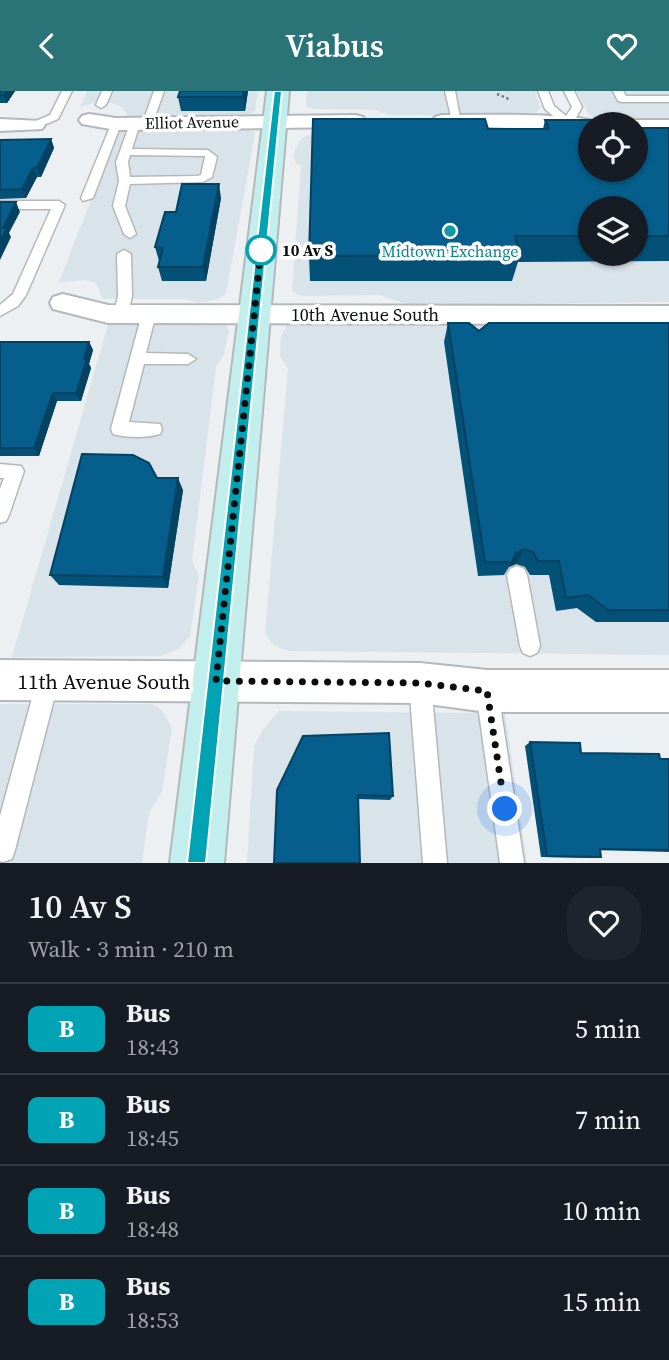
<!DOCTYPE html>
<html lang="en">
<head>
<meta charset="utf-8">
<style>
	body { margin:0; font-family:"Source Serif 4",serif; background:#20242c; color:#f1f3f6; height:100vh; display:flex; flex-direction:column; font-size:26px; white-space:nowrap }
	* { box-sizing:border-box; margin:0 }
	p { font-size:23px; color:#9ea1a6 }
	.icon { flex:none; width:38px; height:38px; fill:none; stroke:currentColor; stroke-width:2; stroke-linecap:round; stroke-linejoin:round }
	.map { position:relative; height:772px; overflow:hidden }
	.panel { display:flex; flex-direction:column; background:#171b24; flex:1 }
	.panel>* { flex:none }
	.badge { padding:0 14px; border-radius:10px; font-size:24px; line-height:46px }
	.controls { position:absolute; left:578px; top:21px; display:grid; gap:14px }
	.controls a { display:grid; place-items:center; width:70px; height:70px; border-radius:50%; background:#171b24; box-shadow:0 2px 5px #0004; font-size:35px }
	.you { position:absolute; width:35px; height:35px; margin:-18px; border:5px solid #fff; border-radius:50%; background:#1a73e8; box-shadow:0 0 0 10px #1a73e833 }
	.map>.badge { position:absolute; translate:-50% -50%; box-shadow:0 0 0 4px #fff }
	.round { display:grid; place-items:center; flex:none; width:74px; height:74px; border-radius:28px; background:#20242c }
	.head { display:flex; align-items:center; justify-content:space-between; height:119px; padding:0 28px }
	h1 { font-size:33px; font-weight:600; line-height:52px }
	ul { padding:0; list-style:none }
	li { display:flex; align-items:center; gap:21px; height:91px; padding:0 28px; border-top:2px solid #363941 }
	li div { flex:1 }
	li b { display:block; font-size:26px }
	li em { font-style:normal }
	li .badge { min-width:77px; font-weight:700; text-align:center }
	header { display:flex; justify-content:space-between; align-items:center; height:91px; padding:0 28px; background:#2a7478; color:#fff; font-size:32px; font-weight:600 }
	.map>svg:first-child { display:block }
</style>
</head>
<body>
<header><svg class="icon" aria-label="back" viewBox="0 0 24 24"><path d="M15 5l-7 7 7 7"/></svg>Viabus<svg class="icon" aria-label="heart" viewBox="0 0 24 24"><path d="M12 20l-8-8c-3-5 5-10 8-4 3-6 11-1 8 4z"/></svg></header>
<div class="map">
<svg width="669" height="772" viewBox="0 0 669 772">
	<rect width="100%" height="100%" fill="#ecf0f3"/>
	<!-- built -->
	<path fill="#d9e3ea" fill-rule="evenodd" d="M 87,0 L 258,0 L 255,20 L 250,23 L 179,25 L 172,28 L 129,27 L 122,16 L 113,12 L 95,12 L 80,16 Z
		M 307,0 L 535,0 L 540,16 L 537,21 L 528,24 L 390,24 L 375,19 L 313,18 L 306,16 Z
		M 577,0 L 669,0 L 669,28 L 597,28 L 589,24 Z
		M 215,35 L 247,37 L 255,42 L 226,203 L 218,208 L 199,212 L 184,208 L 103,208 L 96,192 L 86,189 L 59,191 L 118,39 L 203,39 Z
		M 669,40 L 669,211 L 409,214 L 379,204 L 304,205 L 296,203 L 292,199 L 301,75 L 296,72 L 293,63 L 302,47 L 316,41 L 590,79 L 635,79 ZM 590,117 L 635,117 L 635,163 L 590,163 Z
		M 301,228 L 669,231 L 669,564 L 288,560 L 273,554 L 265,542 L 288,278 L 280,265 L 281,245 L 287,234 Z
		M 109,230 L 224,231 L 229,239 L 224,263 L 216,276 L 192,470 L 199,485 L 190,545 L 180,557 L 161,565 L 12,566 Z
		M 0,613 L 152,613 L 162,619 L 172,637 L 162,700 L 149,722 L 142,772 L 0,772 Z
		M 504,615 L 527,772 L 247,772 L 254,655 L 264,637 L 279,620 L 471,622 Z"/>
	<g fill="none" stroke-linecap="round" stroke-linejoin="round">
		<!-- service casing -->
		<g stroke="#b4b8bb" stroke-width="3">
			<path id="service" d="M 62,0 L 72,0 L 58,28 L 39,36 L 31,36 L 31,32 L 50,24 Z
				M 102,0 L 112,0 L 106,14 L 101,17 L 96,14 Z
				M 154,0 L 164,0 L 153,31 L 148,34 L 143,31 Z
				M 445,0 L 455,0 L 461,32 L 452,30 Z
				M 538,0 L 548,0 L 554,15 L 566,25 L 572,16 L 564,0 L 574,0 L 582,16 L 572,34 L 564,34 L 545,18 Z
				M 613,0 L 623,0 L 626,5 L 669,5 L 669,11 L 622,11 L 618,10 Z
				M 131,30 L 140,32 L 132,58 L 208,59 L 217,66 L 212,86 L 203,91 L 130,93 L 125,115 L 136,143 L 130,147 L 124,143 L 113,115 L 119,90 L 116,71 ZM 130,64 L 205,65 L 205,66 L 201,84 L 197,85 L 130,86 L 128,71 Z
				M 112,31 L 121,33 L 93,107 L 83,110 L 81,107 Z
				M 0,110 L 59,110 L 65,114 L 26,204 L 18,215 L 0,225 L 0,214 L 13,203 L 51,118 L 0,118 Z
				M 124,159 L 131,163 L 132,205 L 128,223 L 121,228 L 114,223 L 118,205 L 117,163 Z
				M 149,218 L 156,223 L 146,262 L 188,263 L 196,268 L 188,273 L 144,273 L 129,331 L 160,333 L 162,338 L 160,343 C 147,347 126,347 113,343 L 111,338 L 142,223 Z
				M 0,373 L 21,375 L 24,380 L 9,424 L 6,430 L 0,432 L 0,398 L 4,387 L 0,387 Z
				M 517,475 L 524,478 L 527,484 L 540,555 L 537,562 L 530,565 L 523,562 L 520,555 L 507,484 L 510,478 Z
				M 48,578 L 56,581 L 59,589 L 15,759 L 12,768 L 3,771 L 0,770 L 0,725 L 37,589 L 40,581 Z
				M 420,581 L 428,584 L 431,592 L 447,772 L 423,772 L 409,592 L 412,584 Z
				M 487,589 L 495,592 L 498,600 L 524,772 L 500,772 L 476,600 L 479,592 Z"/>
		</g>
		<!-- minor casing -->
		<g stroke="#b4b8bb" stroke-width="4">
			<path id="minor" d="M 89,23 L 116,27 L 356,24 L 363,26 L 366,30 L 363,34 L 356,36 L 116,39 L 82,33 L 79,29 L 82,25 Z
				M 442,24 C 466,24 588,21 600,33 L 590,33 L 590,40 L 435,34 L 432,30 L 435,26 Z
				M 0,28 L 42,30 L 45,34 L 42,38 L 0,40 Z
				M 635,29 L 669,29 L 669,41 L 635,41 L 635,33 L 626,33 Z
				M 63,203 L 108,214 L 669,215 L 669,233 L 108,232 L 53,218 L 50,212 L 53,206 Z
				M 0,569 L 420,572 L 487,579 L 669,579 L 669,621 L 487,621 L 420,612 L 0,609 Z"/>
		</g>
		<!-- secondary casing -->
		<g stroke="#b4b8bb" stroke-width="4">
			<path id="secondary" d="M 267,0 L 289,0 L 224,772 L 170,772 Z"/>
		</g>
		<!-- path -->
		<path stroke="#787b7d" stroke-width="2.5" stroke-dasharray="2.5 2.5" stroke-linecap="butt" d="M 497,3 L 509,8"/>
		<!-- service -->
		<use href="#service" fill="#fff" fill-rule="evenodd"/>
		<!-- minor -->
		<use href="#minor" fill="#fff" fill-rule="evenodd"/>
		<!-- secondary -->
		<use href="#secondary" fill="#c2eeed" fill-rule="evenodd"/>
	</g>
	<!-- wall -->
	<path fill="#045178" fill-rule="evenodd" d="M 0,0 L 15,0 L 7,12 L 0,12 Z
		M 248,0 L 245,20 L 181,20 L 178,6 Z
		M 545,29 L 590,79 L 669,37 L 669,170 L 518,171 L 512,190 L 310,190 L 309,165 L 488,38 L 543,38 ZM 590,117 L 635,117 L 635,163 L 590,163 Z
		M 51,48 L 54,57 L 41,86 L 37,86 L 26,107 L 0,108 L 0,49 Z
		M 221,107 L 206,190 L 162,190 L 158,176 L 159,170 L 155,156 L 176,121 Z
		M 448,232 L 479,240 L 669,232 L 669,531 L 596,531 L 577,517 L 556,520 L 549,484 L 530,484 L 525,476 L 516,473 L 509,476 L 504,484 L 478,485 L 444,251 Z
		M 0,251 L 89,251 L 93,259 L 89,273 L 91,277 L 81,310 L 57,310 L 39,365 L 0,365 Z
		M 157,387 L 183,399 L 168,497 L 59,494 L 50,484 Z
		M 530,651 L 581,662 L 669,668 L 669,761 L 600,759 L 601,766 L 593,767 L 541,766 L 525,655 Z
		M 277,699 L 393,705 L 390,709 L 358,708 Z"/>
	<!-- shaded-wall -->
	<path fill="#044261" d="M 7,0 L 15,0 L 7,12 L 4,4 Z
		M 244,0 L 248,0 L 245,20 L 243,6 Z
		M 51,48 L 54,57 L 41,86 L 37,77 Z
		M 33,77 L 37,86 L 26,107 L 22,98 Z
		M 219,93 L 221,107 L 206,190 L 203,176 Z
		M 16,111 L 20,121 L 9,142 L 11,146 L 0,169 L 0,150 L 3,137 Z
		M 89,251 L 93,259 L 89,273 L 91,277 L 81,310 L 76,302 Z
		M 53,302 L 57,310 L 39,365 L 34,357 Z
		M 178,387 L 183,399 L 168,497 L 163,486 Z
		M 524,458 L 516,473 L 509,476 L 515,463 Z"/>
	<!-- building -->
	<path fill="#055e8b" stroke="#044261" stroke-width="2" d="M 0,0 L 7,0 L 4,4 L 0,4 Z
		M 180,0 L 244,0 L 243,6 L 178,6 Z
		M 313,28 L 485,28 L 488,38 L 549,38 L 545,29 L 627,29 L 629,33 L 590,33 L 590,79 L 635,79 L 635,37 L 669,37 L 669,145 L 635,145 L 635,117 L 590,117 L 590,145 L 515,145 L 520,164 L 309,165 Z
		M 51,48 L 37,77 L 33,77 L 22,98 L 0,99 L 0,49 Z
		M 182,93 L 219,93 L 203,176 L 158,176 L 163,157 L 155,156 L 165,121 L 176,121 Z
		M 0,111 L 16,111 L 3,137 L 7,137 L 0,150 Z
		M 448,232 L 469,232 L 479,240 L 489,232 L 669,232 L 669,519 L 608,519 L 588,504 L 566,507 L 559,470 L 538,470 L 533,461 L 524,458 L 515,463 L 512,471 L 485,471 Z
		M 0,251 L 89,251 L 84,268 L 87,268 L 76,302 L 53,302 L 34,357 L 0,357 Z
		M 82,363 L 133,364 L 149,372 L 157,387 L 178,387 L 163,486 L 50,484 Z
		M 389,642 L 393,705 L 358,704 L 360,772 L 274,772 L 277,699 L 303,645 Z
		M 530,651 L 580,652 L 581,662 L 659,663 L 660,668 L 669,668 L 669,759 L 600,758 L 601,766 L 547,765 Z"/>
	<!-- line -->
	<path fill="#00a3b4" stroke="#fff" stroke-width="2" d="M 274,0 L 282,0 L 206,772 L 187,772 Z"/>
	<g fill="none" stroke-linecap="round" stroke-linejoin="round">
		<!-- walk -->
		<path stroke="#0c0d0e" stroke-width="7" stroke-dasharray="0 12.6" d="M 261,159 L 262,148 L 216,590 L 420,592 L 487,600 L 505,718"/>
	</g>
	<!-- markers -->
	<circle fill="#0f9aa8" stroke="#fff" stroke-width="2.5" cx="450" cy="140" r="7"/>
	<circle fill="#fff" stroke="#00a3b4" stroke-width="3.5" cx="261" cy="159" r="14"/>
	<g text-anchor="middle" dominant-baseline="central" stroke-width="7" stroke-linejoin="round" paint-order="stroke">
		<!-- far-street labels -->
		<g font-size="16" fill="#0c0d0e" stroke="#fff">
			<text transform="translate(192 31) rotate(-1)">Elliot Avenue</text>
		</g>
		<!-- far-stop labels -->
		<g font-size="16" font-weight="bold" fill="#0c0d0e" stroke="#fff" text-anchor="start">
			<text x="282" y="159">10 Av S</text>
		</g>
		<!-- far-culture labels -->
		<g font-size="16" fill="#0d838f" stroke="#fff">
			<text x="450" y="160">Midtown Exchange</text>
		</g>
		<!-- street labels -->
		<g font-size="18" fill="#0c0d0e" stroke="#fff">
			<text x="365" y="223">10th Avenue South</text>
		</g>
		<!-- near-street labels -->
		<g font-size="21" fill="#0c0d0e" stroke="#fff">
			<text x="104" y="590">11th Avenue South</text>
		</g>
	</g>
</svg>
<div class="controls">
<a><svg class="icon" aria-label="locate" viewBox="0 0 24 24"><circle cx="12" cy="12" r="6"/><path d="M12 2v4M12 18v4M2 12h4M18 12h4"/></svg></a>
<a><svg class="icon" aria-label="layers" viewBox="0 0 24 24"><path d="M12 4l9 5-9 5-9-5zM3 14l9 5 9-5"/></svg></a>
</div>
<div class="you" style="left:505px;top:718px"></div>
</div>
<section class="panel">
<div class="head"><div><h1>10 Av S</h1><p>Walk · 3 min · 210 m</p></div><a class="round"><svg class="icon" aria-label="heart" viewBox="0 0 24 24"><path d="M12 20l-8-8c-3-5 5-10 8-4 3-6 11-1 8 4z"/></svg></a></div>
<ul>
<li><span class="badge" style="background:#00a3b4;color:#fff">B</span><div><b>Bus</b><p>18:43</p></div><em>5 min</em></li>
<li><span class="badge" style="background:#00a3b4;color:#fff">B</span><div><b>Bus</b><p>18:45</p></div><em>7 min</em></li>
<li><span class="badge" style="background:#00a3b4;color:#fff">B</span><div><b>Bus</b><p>18:48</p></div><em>10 min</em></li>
<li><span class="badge" style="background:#00a3b4;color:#fff">B</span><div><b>Bus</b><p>18:53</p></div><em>15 min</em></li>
</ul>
</section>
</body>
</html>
